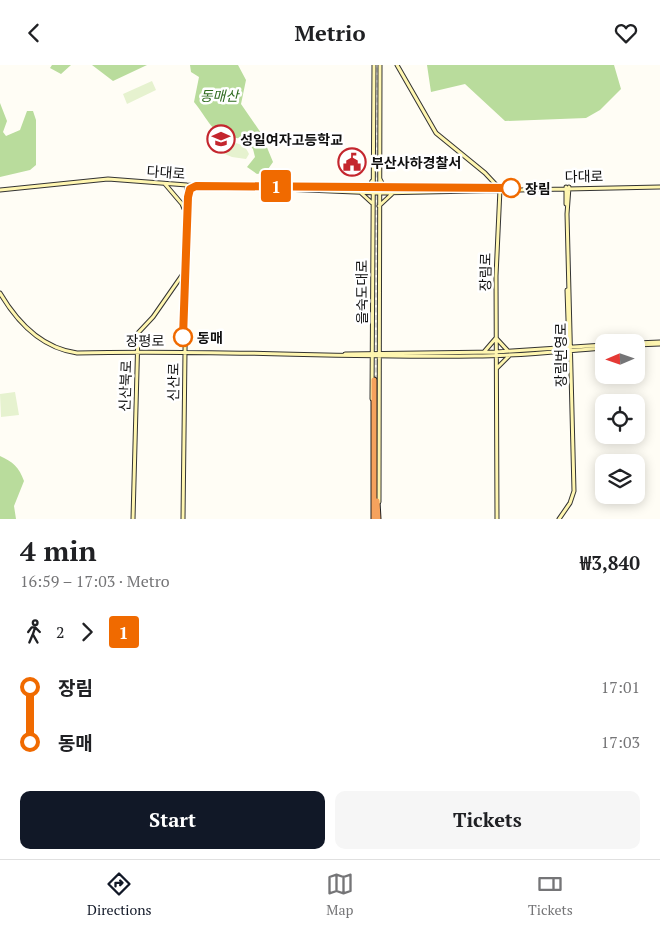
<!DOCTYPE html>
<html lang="en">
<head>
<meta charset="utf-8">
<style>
	body { margin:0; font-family:"PT Serif","Noto Sans KR",serif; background:#f6f6f6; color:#202124; height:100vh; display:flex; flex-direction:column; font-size:19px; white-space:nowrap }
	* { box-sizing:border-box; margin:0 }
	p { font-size:16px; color:#757577 }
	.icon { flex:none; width:28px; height:28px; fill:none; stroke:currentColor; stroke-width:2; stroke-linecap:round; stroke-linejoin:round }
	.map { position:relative; height:454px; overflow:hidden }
	.drawer { display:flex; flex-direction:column; background:#fff; flex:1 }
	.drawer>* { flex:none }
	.badge { padding:0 10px; border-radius:4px; font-size:18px; line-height:32px }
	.needle { width:32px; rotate:268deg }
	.tools { position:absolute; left:595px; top:269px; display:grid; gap:10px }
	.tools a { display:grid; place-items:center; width:50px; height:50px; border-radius:10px; background:#fff; box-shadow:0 2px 12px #0003; font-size:25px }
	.map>.badge { position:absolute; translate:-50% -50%; box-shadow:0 0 0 2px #fff }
	.legs { display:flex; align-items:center; gap:8px; height:55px; padding:0 20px; font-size:16px }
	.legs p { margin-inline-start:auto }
	.overview { display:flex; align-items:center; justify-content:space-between; height:85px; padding:0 20px }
	h1 { font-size:28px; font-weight:800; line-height:38px }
	.primary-button { display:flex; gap:10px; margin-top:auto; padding:10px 20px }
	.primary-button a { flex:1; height:58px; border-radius:10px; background:#111827; color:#fff; font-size:20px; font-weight:800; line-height:58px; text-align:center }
	.primary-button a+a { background:#f6f6f6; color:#202124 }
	ul { padding:0 20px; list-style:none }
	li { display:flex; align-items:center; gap:18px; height:55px; font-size:19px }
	li i { display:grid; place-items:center; width:8px; height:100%; margin:0 6px; background:currentColor }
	li i::after { content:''; width:12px; height:12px; margin:-6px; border:4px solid; border-radius:50%; background:#fff }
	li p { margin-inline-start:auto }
	li:first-child i { background:linear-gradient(#0000 50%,currentColor 0) }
	li:last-child i { background:linear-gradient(currentColor 50%,#0000 0) }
	header { display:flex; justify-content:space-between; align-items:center; height:65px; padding:0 20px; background:#fff; font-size:22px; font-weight:800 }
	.menu { display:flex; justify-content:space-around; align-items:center; height:70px; border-top:1px solid #e0e0e0; background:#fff; font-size:14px; color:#757577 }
	.menu a { display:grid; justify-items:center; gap:2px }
	.menu .active { color:#111827 }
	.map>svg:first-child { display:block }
</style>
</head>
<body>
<header><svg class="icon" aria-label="back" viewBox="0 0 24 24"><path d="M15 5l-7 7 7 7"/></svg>Metrio<svg class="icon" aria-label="heart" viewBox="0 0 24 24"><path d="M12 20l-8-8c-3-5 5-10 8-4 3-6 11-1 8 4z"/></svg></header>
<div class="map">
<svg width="660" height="454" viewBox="0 0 660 454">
	<rect width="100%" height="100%" fill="#fffdf5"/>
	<!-- forest -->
	<path fill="#b9dc9c" d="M 52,0 L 71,0 L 61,9 L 50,3 Z
		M 92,0 L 147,0 L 113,16 Z
		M 190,0 L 238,0 L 246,15 L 241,39 L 261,68 L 273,97 L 266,107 L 257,109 L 247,102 L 255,92 L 253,84 L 244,74 C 211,71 213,61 194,37 L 199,12 L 191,7 Z
		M 427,0 L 614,0 L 621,24 L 600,45 L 586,53 L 505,56 L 465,19 L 431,27 Z
		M 0,38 L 7,56 L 3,67 L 6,71 L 20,65 L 27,46 L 33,46 L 36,55 L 36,100 L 30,105 L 0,112 Z
		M 0,391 C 13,397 19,402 24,416 L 14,441 L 16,454 L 0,454 Z"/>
	<!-- pitch -->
	<path fill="#e6f2cf" d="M 152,16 L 156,25 L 127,39 L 123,29 Z
		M 217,75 C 229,76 245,77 249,89 L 246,94 L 232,92 L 215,85 Z
		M 15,327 L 19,350 L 1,352 L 0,329 Z"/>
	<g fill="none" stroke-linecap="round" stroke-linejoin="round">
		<!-- highway-tunnel -->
		<path stroke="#dbdad3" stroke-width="5" stroke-dasharray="5 2.5" stroke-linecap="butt" d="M 377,315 L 377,0"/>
		<!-- secondary casing -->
		<g stroke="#333" stroke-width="5">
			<path id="secondary" d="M 397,0 L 436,68 L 485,108 L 500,124 L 496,211 L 497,454
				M 165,119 L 182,139 L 185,146
				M 566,122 L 566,139
				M 0,125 L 108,114 L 187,120 L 378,128 L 660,122
				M 360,127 L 372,138
				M 361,127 L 370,121 L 372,116
				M 379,141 L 394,127 L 384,122 L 380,114
				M 567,225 L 569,284
				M 0,228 C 17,257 41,283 77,288 C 210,284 342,293 475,291 C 518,291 561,286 604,283
				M 636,278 L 660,277
				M 636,280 L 660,279
				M 484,287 L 496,273 L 508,286
				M 345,289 L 496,287 L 604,280
				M 497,303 L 510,290
				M 372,334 L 374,0
				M 379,437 L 380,0
				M 133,454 L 138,268 L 153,252 L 185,206
				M 183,454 L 187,120
				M 559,454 L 570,438 L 574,426 L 567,149 L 569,122"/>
		</g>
		<!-- highway casing -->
		<g stroke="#222" stroke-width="7">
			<path id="highway" d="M 374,315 L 374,454
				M 377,436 L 378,454"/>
		</g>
		<!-- secondary -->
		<use href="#secondary" stroke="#fff6b0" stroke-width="3"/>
		<!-- highway -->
		<use href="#highway" stroke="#f5a25d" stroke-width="5"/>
	</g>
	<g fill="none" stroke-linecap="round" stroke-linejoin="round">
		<!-- line-1 casing -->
		<g stroke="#fff" stroke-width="11">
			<path id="line-1" d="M 183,272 L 188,132 L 190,124 L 196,121 L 511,123"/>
		</g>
		<!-- line-1 -->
		<use href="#line-1" stroke="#f06a00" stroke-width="8"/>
	</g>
	<!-- icons -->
	<defs>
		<g id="school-ring" transform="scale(1.4375)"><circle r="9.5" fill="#fff" stroke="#c4262e" stroke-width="1.5"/><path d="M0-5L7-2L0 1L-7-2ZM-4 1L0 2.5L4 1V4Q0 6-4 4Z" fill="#c4262e"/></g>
		<g id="civic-ring" transform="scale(1.4375)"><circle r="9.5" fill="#fff" stroke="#c4262e" stroke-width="1.5"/><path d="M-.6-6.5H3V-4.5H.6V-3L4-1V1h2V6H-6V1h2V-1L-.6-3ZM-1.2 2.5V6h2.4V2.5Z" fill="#c4262e"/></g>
	</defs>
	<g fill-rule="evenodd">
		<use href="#school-ring" x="221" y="74"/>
		<use href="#civic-ring" x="352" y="97"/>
	</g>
	<!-- markers -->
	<g fill="#fff" stroke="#f06a00" stroke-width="2.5">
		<circle cx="511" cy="123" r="9"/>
		<circle cx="183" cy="272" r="9"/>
	</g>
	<g text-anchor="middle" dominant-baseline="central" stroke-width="5" stroke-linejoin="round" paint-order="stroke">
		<!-- park labels -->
		<g font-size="14" font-style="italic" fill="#2f6b1f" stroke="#fff">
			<text x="219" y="30">동매산</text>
		</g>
		<!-- poi labels -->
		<g font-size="14" font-weight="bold" fill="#111" stroke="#fff" text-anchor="start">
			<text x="240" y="74">성일여자고등학교</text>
			<text x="371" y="97">부산사하경찰서</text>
		</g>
		<!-- street labels -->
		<g font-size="14" fill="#111" stroke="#fff">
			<text transform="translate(166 107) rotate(4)">다대로</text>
			<text transform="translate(584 111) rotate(-1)">다대로</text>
			<text transform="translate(485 207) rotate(-89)">장림로</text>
			<text transform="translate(361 227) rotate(-90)">을숙도대로</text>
			<text x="145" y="275">장평로</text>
			<text transform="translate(560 290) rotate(-90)">장림번영로</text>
			<text transform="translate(173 317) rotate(-89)">신산로</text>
			<text transform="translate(125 321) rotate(-88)">신산북로</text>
		</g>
		<!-- stop labels -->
		<g font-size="14" font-weight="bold" fill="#111" stroke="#fff" text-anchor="start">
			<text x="525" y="123">장림</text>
			<text x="197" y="272">동매</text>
		</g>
	</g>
</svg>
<div class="tools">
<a><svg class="needle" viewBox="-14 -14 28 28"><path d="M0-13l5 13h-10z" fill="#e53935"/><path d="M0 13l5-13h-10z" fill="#757577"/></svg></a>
<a><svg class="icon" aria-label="locate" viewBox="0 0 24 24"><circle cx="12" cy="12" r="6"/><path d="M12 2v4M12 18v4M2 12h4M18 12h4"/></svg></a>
<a><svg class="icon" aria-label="layers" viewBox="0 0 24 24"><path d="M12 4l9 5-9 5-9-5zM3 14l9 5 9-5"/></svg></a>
</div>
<b class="badge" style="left:276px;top:121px;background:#f06a00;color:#fff">1</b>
</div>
<section class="drawer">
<div class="overview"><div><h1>4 min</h1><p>16:59 – 17:03 · Metro</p></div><b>₩3,840</b></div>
<div class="legs"><svg class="icon" aria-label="walk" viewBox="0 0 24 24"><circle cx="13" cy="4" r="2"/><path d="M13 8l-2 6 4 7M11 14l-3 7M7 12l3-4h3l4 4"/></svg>2<svg class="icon" aria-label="forward" viewBox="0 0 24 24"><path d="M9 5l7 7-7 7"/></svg><b class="badge" style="background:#f06a00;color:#fff">1</b></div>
<ul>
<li><i style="color:#f06a00"></i><b>장림</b><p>17:01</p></li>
<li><i style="color:#f06a00"></i><b>동매</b><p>17:03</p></li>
</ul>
<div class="primary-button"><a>Start</a><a>Tickets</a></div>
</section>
<nav class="menu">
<a class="active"><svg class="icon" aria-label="directions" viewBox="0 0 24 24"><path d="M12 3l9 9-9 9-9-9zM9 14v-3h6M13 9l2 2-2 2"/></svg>Directions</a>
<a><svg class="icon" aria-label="map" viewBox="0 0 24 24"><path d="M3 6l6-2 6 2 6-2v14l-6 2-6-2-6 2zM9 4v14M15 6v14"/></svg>Map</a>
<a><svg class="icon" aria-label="tickets" viewBox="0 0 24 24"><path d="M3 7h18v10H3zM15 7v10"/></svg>Tickets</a>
</nav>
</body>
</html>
